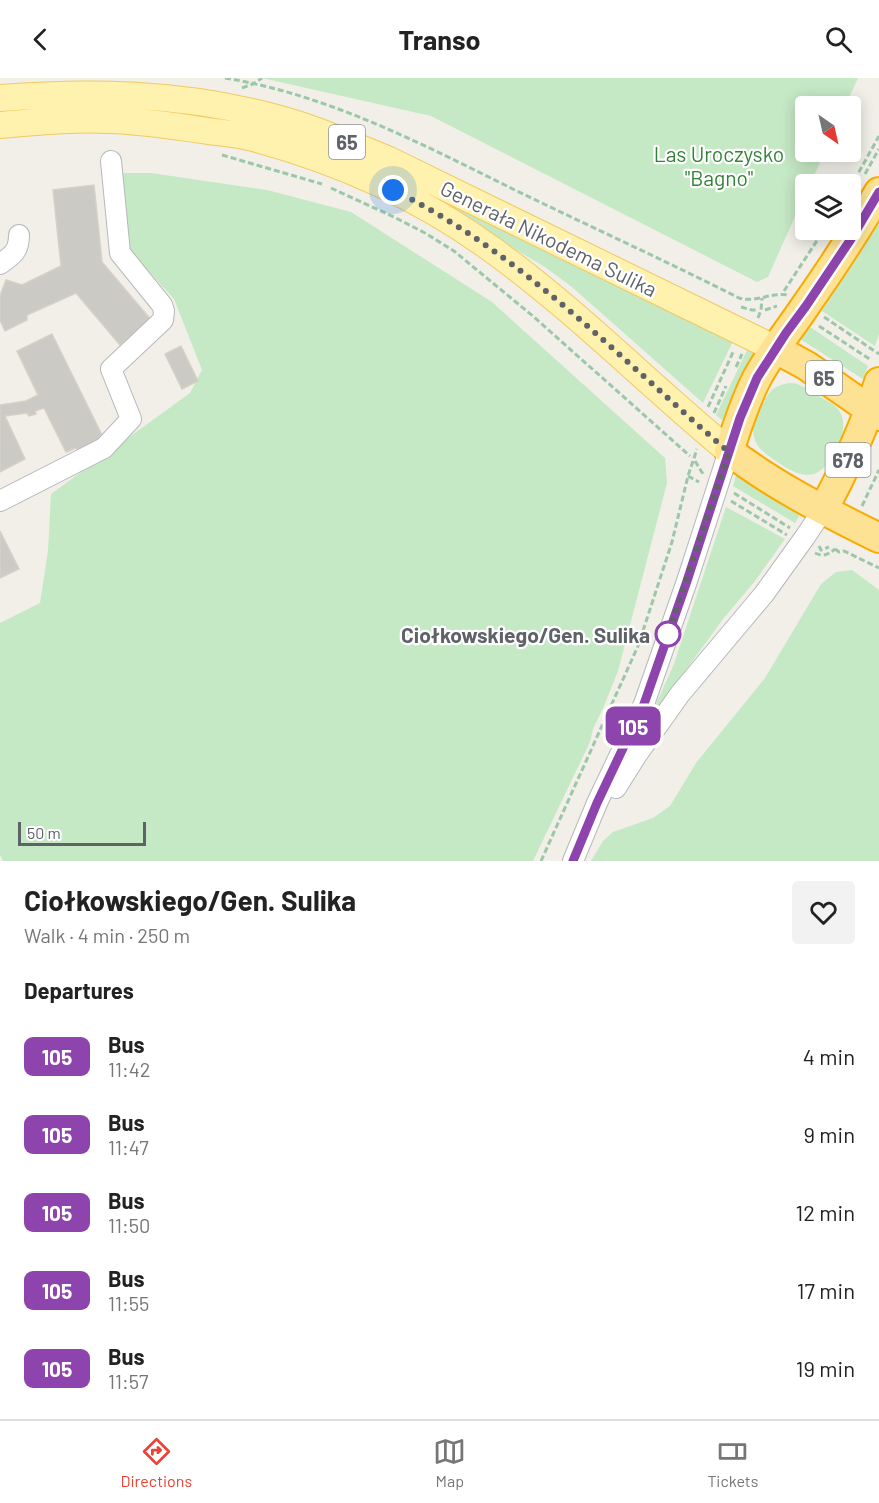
<!DOCTYPE html>
<html lang="en">
<head>
<meta charset="utf-8">
<style>
	body { margin:0; font-family:Barlow,sans-serif; background:#f2f2f2; color:#222; height:100vh; display:flex; flex-direction:column; font-size:22px; white-space:nowrap }
	* { box-sizing:border-box; margin:0 }
	p { font-size:20px; color:#767676 }
	.icon { flex:none; width:33px; height:33px; fill:none; stroke:currentColor; stroke-width:2; stroke-linecap:round; stroke-linejoin:round }
	.map { position:relative; height:783px; overflow:hidden }
	.side { display:flex; flex-direction:column; background:#fff; flex:1 }
	.side>* { flex:none }
	.badge { padding:0 12px; border-radius:9px; font-size:21px; line-height:39px }
	.needle { width:39px; rotate:146deg }
	.buttons { position:absolute; left:795px; top:18px; display:grid; gap:12px }
	.buttons a { display:grid; place-items:center; width:66px; height:66px; border-radius:6px; background:#fff; box-shadow:0 3px 15px #0003; font-size:30px }
	.scale { position:absolute; left:18px; bottom:15px; width:128px; box-sizing:border-box; padding-left:6px; border:3px solid #5f6368; border-top:0; font-size:16px; line-height:21px; white-space:nowrap; color:#5f6368; -webkit-text-stroke:4px #fff; paint-order:stroke }
	.you { position:absolute; width:30px; height:30px; margin:-15px; border:4px solid #fff; border-radius:50%; background:#1a73e8; box-shadow:0 0 0 9px #1a73e833 }
	.map>.badge { position:absolute; translate:-50% -50%; box-shadow:0 0 0 3px #fff }
	h2 { padding:0 24px; font-size:22px; line-height:54px }
	.round { display:grid; place-items:center; flex:none; width:63px; height:63px; border-radius:6px; background:#f2f2f2 }
	.overview { display:flex; align-items:center; justify-content:space-between; height:102px; padding:0 24px }
	h1 { font-size:28px; font-weight:700; line-height:45px }
	ul { padding:0; list-style:none }
	li { display:flex; align-items:center; gap:18px; height:78px; padding:0 24px }
	li div { flex:1 }
	li b { display:block; font-size:22px }
	li em { font-style:normal }
	li .badge { min-width:66px; font-weight:700; text-align:center }
	header { display:flex; justify-content:space-between; align-items:center; height:78px; padding:0 24px; background:#fff; font-size:27px; font-weight:700 }
	.dock { display:flex; justify-content:space-around; align-items:center; height:84px; border-top:2px solid #e0e0e0; background:#fff; font-size:16px; color:#767676 }
	.dock a { display:grid; justify-items:center; gap:3px }
	.dock .selected { color:#ea4335 }
	.map>svg:first-child { display:block }
</style>
</head>
<body>
<header><svg class="icon" aria-label="back" viewBox="0 0 24 24"><path d="M15 5l-7 7 7 7"/></svg>Transo<svg class="icon" aria-label="search" viewBox="0 0 24 24"><circle cx="10" cy="10" r="6"/><path d="M15 15l6 6"/></svg></header>
<div class="map">
<svg width="879" height="783" viewBox="0 0 879 783">
	<rect width="100%" height="100%" fill="#f1efe8"/>
	<!-- green -->
	<path fill="#c5e8c5" d="M 262,0 L 858,0 L 845,28 L 806,28 L 806,74 L 825,74 L 810,106 L 806,106 L 805,116 L 768,199 L 757,204 L 431,38 Z
		M 123,95 L 151,95 L 267,112 L 351,134 L 492,224 L 665,380 L 667,405 L 618,593 L 604,628 L 593,651 L 590,664 L 533,783 L 3,783 L 0,777 L 0,545 L 40,525 L 48,473 L 51,416 L 190,315 L 202,292 L 174,221 L 122,164 Z
		M 418,107 L 734,261 L 703,325 L 572,209 L 545,189 L 415,112 Z
		M 879,144 L 879,256 L 875,268 L 822,233 Z
		M 810,249 L 868,288 L 863,301 L 800,261 Z
		M 749,268 L 757,273 L 742,298 L 722,342 L 716,337 Z
		M 790,305 C 802,306 809,312 819,318 C 825,322 833,325 838,331 C 850,346 839,372 828,385 C 812,405 796,396 779,385 C 766,376 753,369 753,351 C 753,344 758,336 761,330 C 769,313 772,308 790,305 Z
		M 737,394 L 802,433 L 795,445 L 733,408 Z
		M 726,429 L 785,461 L 755,503 L 723,541 L 648,644 L 674,586 Z
		M 852,492 L 879,512 L 879,783 L 591,783 L 603,763 L 613,754 L 653,740 L 670,728 L 696,685 L 765,600 L 821,506 L 836,494 Z"/>
	<!-- building -->
	<path fill="#cccac5" stroke="#d6d1c6" stroke-width="1.5" d="M 94,107 L 102,184 L 151,242 L 120,267 L 76,215 L 27,237 L 27,242 L 5,253 L 0,242 L 0,218 L 6,202 L 22,207 L 61,188 L 53,112 Z
		M 52,256 L 102,357 L 99,359 L 102,366 L 80,376 L 76,370 L 66,374 L 44,330 L 35,333 L 36,336 L 29,338 L 27,335 L 5,338 L 25,381 L 0,394 L 0,327 L 26,323 L 38,317 L 17,273 Z
		M 181,268 L 198,303 L 182,311 L 165,276 Z
		M 0,453 L 19,491 L 0,500 Z"/>
	<g fill="none" stroke-linecap="round" stroke-linejoin="round">
		<!-- minor casing -->
		<g stroke="#b5b8bc" stroke-width="22">
			<path id="minor" d="M 0,186 C 13,177 19,173 19,157
				M 0,423 L 104,370 L 131,341 L 111,291 L 163,242 L 164,233 L 162,227 L 120,175 L 111,83
				M 616,710 L 636,678 L 680,616 L 764,516 L 805,459 L 823,432
				M 573,783 L 597,725 L 644,626 L 687,503 L 729,373"/>
		</g>
		<!-- major casing -->
		<g stroke="#f2c960" stroke-width="28">
			<path id="major" d="M 0,20 C 91,13 180,15 269,38 C 310,48 350,66 389,82 L 776,271
				M 0,47 C 36,44 73,40 109,42 C 143,43 175,48 208,53 C 223,55 238,56 253,60 C 339,83 422,120 494,173 C 578,234 650,308 729,373"/>
		</g>
		<!-- highway casing -->
		<g stroke="#f9ab00" stroke-width="32">
			<path id="highway" d="M 879,114 C 856,153 832,190 806,227 C 790,251 771,274 757,300 C 745,323 737,349 729,373 C 776,409 827,434 879,460
				M 776,271 L 807,288 L 879,338
				M 823,432 C 845,391 865,348 879,304"/>
		</g>
		<!-- path -->
		<path stroke="#9cc7a9" stroke-width="3" stroke-dasharray="6 3" stroke-linecap="butt" d="M 225,0 C 329,17 424,67 517,113 C 591,149 666,183 739,220 C 757,225 770,214 788,217
			M 242,10 L 253,6 L 262,0
			M 222,77 L 322,106
			M 865,96 L 879,71
			M 331,110 L 394,139 L 425,155 L 454,173 L 534,239 L 690,378
			M 850,110 L 879,58
			M 784,213 L 824,152
			M 741,229 L 752,232 L 756,232
			M 765,232 L 777,228
			M 824,239 L 879,276
			M 758,240 L 761,232 L 762,220
			M 819,248 L 871,282
			M 736,289 L 742,276
			M 708,329 L 734,272
			M 714,335 L 726,308
			M 695,383 L 703,396
			M 688,398 L 699,404
			M 734,415 L 790,450
			M 731,423 L 787,457
			M 862,428 L 879,392
			M 819,468 L 821,472 L 829,469
			M 835,471 L 839,474 L 844,473 L 879,490
			M 815,475 C 824,479 827,477 835,471
			M 541,783 L 638,568 L 672,464 L 688,398 L 697,371"/>
		<!-- minor -->
		<use href="#minor" stroke="#fff" stroke-width="20"/>
		<!-- major -->
		<use href="#major" stroke="#fff2af" stroke-width="26"/>
		<!-- highway -->
		<use href="#highway" stroke="#fde293" stroke-width="28"/>
	</g>
	<g fill="none" stroke-linecap="round" stroke-linejoin="round">
		<!-- line casing -->
		<g stroke="#fff" stroke-width="14">
			<path id="line" d="M 573,783 L 597,725 L 644,626 L 687,503 L 740,340 L 757,300 L 786,255 L 806,228 L 851,161 L 879,114"/>
		</g>
		<!-- line -->
		<use href="#line" stroke="#8e44ad" stroke-width="9"/>
		<!-- walk -->
		<path stroke="#5f6368" stroke-width="6" stroke-dasharray="0 10.8" d="M 393,112 C 522,175 621,282 729,374 L 665,565 L 668,556"/>
	</g>
	<!-- markers -->
	<circle fill="#fff" stroke="#8e44ad" stroke-width="3" cx="668" cy="556" r="12"/>
	<g text-anchor="middle" dominant-baseline="central" stroke-width="4.5" stroke-linejoin="round" paint-order="stroke">
		<!-- shield labels -->
		<g fill="#fff" stroke="#8f9295" stroke-width="1.5">
			<rect x="329" y="47" width="36" height="34" rx="4.5"/>
			<rect x="806" y="283" width="36" height="34" rx="4.5"/>
			<rect x="825.5" y="365" width="45" height="34" rx="4.5"/>
		</g>
		<g font-size="20" font-weight="bold" fill="#5f6368">
			<text x="347" y="64">65</text>
			<text x="824" y="300">65</text>
			<text x="848" y="382">678</text>
		</g>
		<!-- park labels -->
		<g font-size="21" fill="#348238" stroke="#fff">
			<text x="719" y="75">Las Uroczysko<tspan x="719" dy="24">"Bagno"</tspan></text>
		</g>
		<!-- street labels -->
		<g font-size="21" fill="#5f6368" stroke="#fff">
			<text transform="translate(549 160) rotate(26)">Generała Nikodema Sulika</text>
		</g>
		<!-- stop labels -->
		<g font-size="21" font-weight="bold" fill="#5f6368" stroke="#fff" text-anchor="end">
			<text x="650" y="556">Ciołkowskiego/Gen. Sulika</text>
		</g>
	</g>
</svg>
<div class="buttons">
<a><svg class="needle" viewBox="-14 -14 28 28"><path d="M0-13l5 13h-10z" fill="#e53935"/><path d="M0 13l5-13h-10z" fill="#767676"/></svg></a>
<a><svg class="icon" aria-label="layers" viewBox="0 0 24 24"><path d="M12 4l9 5-9 5-9-5zM3 14l9 5 9-5"/></svg></a>
</div>
<div class="scale">50 m</div>
<div class="you" style="left:393px;top:112px"></div>
<b class="badge" style="left:633px;top:648px;background:#8e44ad;color:#fff">105</b>
</div>
<section class="side">
<div class="overview"><div><h1>Ciołkowskiego/Gen. Sulika</h1><p>Walk · 4 min · 250 m</p></div><a class="round"><svg class="icon" aria-label="heart" viewBox="0 0 24 24"><path d="M12 20l-8-8c-3-5 5-10 8-4 3-6 11-1 8 4z"/></svg></a></div>
<h2>Departures</h2>
<ul>
<li><span class="badge" style="background:#8e44ad;color:#fff">105</span><div><b>Bus</b><p>11:42</p></div><em>4 min</em></li>
<li><span class="badge" style="background:#8e44ad;color:#fff">105</span><div><b>Bus</b><p>11:47</p></div><em>9 min</em></li>
<li><span class="badge" style="background:#8e44ad;color:#fff">105</span><div><b>Bus</b><p>11:50</p></div><em>12 min</em></li>
<li><span class="badge" style="background:#8e44ad;color:#fff">105</span><div><b>Bus</b><p>11:55</p></div><em>17 min</em></li>
<li><span class="badge" style="background:#8e44ad;color:#fff">105</span><div><b>Bus</b><p>11:57</p></div><em>19 min</em></li>
</ul>
</section>
<nav class="dock">
<a class="selected"><svg class="icon" aria-label="directions" viewBox="0 0 24 24"><path d="M12 3l9 9-9 9-9-9zM9 14v-3h6M13 9l2 2-2 2"/></svg>Directions</a>
<a><svg class="icon" aria-label="map" viewBox="0 0 24 24"><path d="M3 6l6-2 6 2 6-2v14l-6 2-6-2-6 2zM9 4v14M15 6v14"/></svg>Map</a>
<a><svg class="icon" aria-label="tickets" viewBox="0 0 24 24"><path d="M3 7h18v10H3zM15 7v10"/></svg>Tickets</a>
</nav>
</body>
</html>
